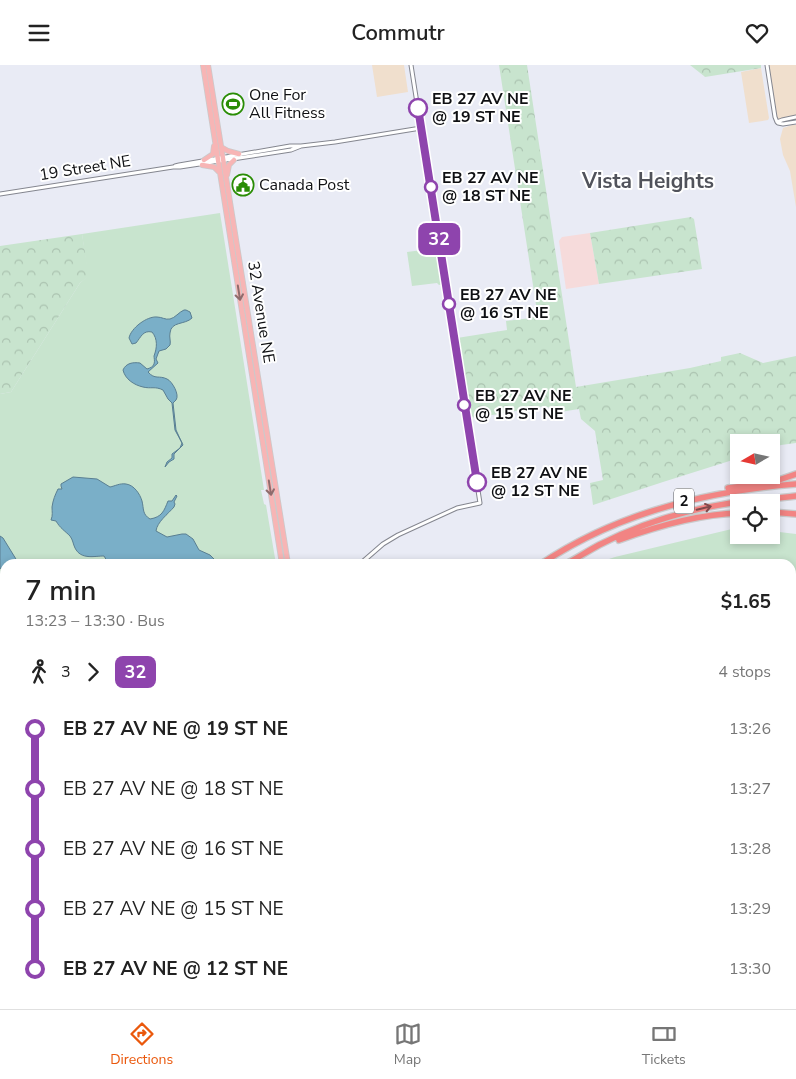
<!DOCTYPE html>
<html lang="en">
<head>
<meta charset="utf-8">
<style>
	body { margin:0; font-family:"Nunito Sans",sans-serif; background:#f2f2f2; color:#222; height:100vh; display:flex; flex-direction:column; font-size:19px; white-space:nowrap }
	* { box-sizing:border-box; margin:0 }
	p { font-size:16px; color:#767676 }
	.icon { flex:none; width:28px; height:28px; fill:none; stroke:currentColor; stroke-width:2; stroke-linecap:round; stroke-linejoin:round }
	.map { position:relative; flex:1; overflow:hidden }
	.side { position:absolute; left:0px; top:494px; width:796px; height:451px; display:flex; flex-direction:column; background:#fff; border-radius:15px 15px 0 0; box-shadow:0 2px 8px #0003 }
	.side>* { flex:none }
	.badge { padding:0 10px; border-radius:8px; font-size:18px; line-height:32px }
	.needle { width:32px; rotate:261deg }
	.controls { position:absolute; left:730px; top:369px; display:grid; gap:10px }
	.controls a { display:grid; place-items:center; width:50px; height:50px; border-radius:0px; background:#fff; box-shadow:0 2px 8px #0003; font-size:25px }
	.map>.badge { position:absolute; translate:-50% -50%; box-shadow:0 0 0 2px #fff }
	.legs { display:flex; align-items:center; gap:8px; height:55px; padding:0 25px; font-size:16px }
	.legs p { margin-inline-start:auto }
	.head { display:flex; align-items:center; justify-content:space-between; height:85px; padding:0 25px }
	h1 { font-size:28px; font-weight:600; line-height:38px }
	ul { padding:0 25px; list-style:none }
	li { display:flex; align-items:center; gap:18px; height:60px; font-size:19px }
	li i { display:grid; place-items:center; width:8px; height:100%; margin:0 6px; background:currentColor }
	li i::after { content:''; width:12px; height:12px; margin:-6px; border:4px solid; border-radius:50%; background:#fff }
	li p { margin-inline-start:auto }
	li:first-child i { background:linear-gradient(#0000 50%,currentColor 0) }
	li:last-child i { background:linear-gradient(currentColor 50%,#0000 0) }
	header { display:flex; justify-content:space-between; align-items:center; height:65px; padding:0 25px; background:#fff; font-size:22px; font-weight:600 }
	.dock { display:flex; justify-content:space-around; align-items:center; height:70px; border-top:1px solid #e0e0e0; background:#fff; font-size:14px; color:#767676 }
	.dock a { display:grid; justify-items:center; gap:2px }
	.dock .on { color:#ea580c }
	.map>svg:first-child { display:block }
</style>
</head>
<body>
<header><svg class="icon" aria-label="menu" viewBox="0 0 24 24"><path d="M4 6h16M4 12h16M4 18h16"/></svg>Commutr<svg class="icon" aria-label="heart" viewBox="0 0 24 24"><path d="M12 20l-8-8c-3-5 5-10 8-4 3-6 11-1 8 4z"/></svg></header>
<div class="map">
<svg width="796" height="944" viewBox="0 0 796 944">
	<defs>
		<pattern id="park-crowns" width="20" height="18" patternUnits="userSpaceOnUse" patternTransform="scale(1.25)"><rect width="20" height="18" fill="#c8e4ce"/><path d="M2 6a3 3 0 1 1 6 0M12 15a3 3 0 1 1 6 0" fill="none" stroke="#abc3b0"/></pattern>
	</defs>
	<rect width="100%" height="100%" fill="#e9ebf5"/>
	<!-- commercial -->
	<path fill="#f0dfcd" d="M 372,0 L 404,0 L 408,27 L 377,32 Z
		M 767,0 L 796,0 L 796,52 L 777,57 Z
		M 761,3 L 769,53 L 768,55 L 749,58 L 741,7 Z
		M 792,60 L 796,60 L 796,142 L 790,106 L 783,90 L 780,74 L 783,63 Z"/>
	<!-- education -->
	<path fill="#f6dbdb" d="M 590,168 L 599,219 L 566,224 L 559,176 L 562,172 Z"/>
	<!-- grass -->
	<path fill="#c8e4ce" d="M 220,148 L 264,425 L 261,425 L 264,439 L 266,440 L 276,499 L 5,499 L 5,596 L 0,596 L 0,329 L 11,327 L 80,218 L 88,211 L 82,169 Z
		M 438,183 L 443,219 L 439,220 L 437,218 L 412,221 L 407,187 Z
		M 736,463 L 739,463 L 739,470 L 771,470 L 771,466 L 796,469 L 796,573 L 791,576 L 791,499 L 601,499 L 606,495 L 615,492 Z
		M 796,601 L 796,868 L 791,872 L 791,603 Z
		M 445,940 L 703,940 L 699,944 L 440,944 Z"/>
	<!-- park -->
	<path fill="url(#park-crowns)" d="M 499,0 L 527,0 L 576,322 L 690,303 L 721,296 L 721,292 L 740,288 L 763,298 L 796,291 L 796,378 L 781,380 L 771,383 L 771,378 L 739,378 L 739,393 L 663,417 L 593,440 L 590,418 L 603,415 L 595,366 L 581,354 L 579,344 L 554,348 L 550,343 L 545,341 L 474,353 L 469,348 L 457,273 L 507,265 L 506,256 L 531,253 L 535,251 L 537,246 Z
		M 690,0 L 761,0 L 761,3 L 705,12 L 704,11 Z
		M 691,152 L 694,154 L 702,204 L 599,219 L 590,168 Z
		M 82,169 L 89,211 L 80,218 L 11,327 L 0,329 L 0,181 Z"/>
	<!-- water -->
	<path fill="#7aafc8" stroke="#5a7f92" d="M 184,245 L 186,245 L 190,247 L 192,253 C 185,260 171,256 170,268 C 169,272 171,276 170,280 L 166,284 L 159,286 L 156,294 L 158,298 L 148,307 C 155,315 159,310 167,314 C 172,316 180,330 176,335 C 175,336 174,337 173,338 L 176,365 L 183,380 L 174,389 L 174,394 L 169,397 L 165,402 L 167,397 L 172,393 L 172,389 L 180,383 L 182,378 L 175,365 L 172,338 L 168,334 L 163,325 C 155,321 151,324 143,322 C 134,320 125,314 123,305 C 126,298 133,297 140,298 L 147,304 C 150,303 153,302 154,299 C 155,296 154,293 154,291 C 157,283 158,274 152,267 C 143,265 141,272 136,278 L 132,279 L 129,273 C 131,263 147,251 157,252 C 162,252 165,255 170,254 C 175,253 179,247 184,245 Z
		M 73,412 L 97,414 L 110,422 C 115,421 120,418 126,419 C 134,420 140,429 142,436 C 144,444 142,449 150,454 C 162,452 164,446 168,436 L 172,436 L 176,430 L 177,431 L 174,437 L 175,439 L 174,442 C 168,449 157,457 156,466 L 167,472 L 182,469 L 186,469 L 193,474 L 199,485 L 210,490 L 219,499 L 107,499 L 107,496 L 104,491 C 94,491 81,495 75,483 C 73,479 73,475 70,471 C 65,466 60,463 56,456 L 51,455 C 53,450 52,447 52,442 C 53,435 55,430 58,424 L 62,424 L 61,421 L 61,419 Z
		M 0,471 L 3,473 L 19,499 L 5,499 L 5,506 L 0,503 Z"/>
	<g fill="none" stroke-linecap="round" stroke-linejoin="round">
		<!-- minor casing -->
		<g stroke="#84868f" stroke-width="5">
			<path id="minor" d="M 767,0 L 775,52 L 777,57
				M 777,57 L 782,55 L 796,52
				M 778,58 L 783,59 L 796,57
				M 175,101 L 179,100 L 290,81 L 301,81 L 335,77 L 421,63
				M 0,129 L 173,102 L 180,102 L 291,85 L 301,81
				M 360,499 L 383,479 L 398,470 L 457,443 L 480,438 L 411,0
				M 0,697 L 5,694"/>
		</g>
		<!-- major casing -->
		<g stroke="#cacacb" stroke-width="6">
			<path id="major" d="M 203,0 L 282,499
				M 208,0 L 288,499
				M 221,82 L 228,86 L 239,89
				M 204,95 L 213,89 L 214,81
				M 202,100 L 214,102 L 219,107
				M 227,110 L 229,100 L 234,95
				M 351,940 L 352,944
				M 356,940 L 357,944"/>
		</g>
		<!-- highway casing -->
		<g stroke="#cacacb" stroke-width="8">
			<path id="highway" d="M 728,423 L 773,417 L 796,409
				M 771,447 L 796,449
				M 619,475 C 657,461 698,449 739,448
				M 541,499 C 617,448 706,426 796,419
				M 566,499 C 577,493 588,486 599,480 C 640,459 686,445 731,438 C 752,435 774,434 796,431
				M 0,896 L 5,895
				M 0,911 L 5,909"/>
		</g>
		<!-- minor -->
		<use href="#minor" stroke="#fff" stroke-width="3"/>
		<!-- major -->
		<use href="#major" stroke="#f7b5b5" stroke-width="4.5"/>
		<!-- highway -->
		<use href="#highway" stroke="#f28483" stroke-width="5.5"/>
		<!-- rail -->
		<path stroke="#5f6066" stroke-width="1" stroke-dasharray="10 5" stroke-linecap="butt" d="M 791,582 L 796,580
			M 105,944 L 113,940"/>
	</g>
	<!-- one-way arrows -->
	<defs><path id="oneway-shaft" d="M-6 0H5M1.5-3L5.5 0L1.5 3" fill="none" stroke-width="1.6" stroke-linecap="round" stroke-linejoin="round" transform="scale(1.25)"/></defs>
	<g stroke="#8f6b6c">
		<use href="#oneway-shaft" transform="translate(239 228) rotate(81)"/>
		<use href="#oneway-shaft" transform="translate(270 423) rotate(81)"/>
	</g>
	<use stroke="#804a4b" href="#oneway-shaft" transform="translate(704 443) rotate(-13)"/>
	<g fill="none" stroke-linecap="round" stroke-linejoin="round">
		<!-- line-1 casing -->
		<g stroke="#fff" stroke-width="11">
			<path id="line-1" d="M 418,43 L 477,417"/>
		</g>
		<!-- line-1 -->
		<use href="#line-1" stroke="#8e44ad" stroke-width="8"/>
	</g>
	<!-- icons -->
	<defs>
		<g id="stadium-ring" transform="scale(1.125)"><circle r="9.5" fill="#fff" stroke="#2a8d05" stroke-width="1.5"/><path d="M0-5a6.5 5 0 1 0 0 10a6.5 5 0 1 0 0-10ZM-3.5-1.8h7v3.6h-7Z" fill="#2a8d05"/></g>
		<g id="civic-ring" transform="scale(1.125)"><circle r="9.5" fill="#fff" stroke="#2a8d05" stroke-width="1.5"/><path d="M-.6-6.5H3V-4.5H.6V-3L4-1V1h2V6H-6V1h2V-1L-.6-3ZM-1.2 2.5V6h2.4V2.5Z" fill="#2a8d05"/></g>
	</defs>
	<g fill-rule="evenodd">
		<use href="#stadium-ring" x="233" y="39"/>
		<use href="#civic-ring" x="243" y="120"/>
	</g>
	<!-- markers -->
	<g fill="#fff" stroke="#8e44ad" stroke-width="2.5">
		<circle cx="418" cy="43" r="9"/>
		<circle cx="431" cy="122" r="6"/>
		<circle cx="449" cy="239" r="6"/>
		<circle cx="464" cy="340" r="6"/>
		<circle cx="477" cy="417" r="9"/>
	</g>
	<g text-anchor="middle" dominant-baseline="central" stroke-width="4" stroke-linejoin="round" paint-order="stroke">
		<!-- shield labels -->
		<rect fill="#fff" stroke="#57585a" stroke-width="1" x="674" y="423.5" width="20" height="25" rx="4"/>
		<g font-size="15" font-weight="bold" fill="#0f1013">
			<text x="684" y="436">2</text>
		</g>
		<!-- poi labels -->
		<g font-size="16" fill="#0f1013" stroke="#fff" text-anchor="start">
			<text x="249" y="30">One For<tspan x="249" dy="18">All Fitness</tspan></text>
			<text x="259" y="120">Canada Post</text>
		</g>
		<!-- stop labels -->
		<g font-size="16" font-weight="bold" fill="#0f1013" stroke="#fff" text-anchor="start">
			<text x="432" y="34">EB 27 AV NE<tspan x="432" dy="18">@ 19 ST NE</tspan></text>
			<text x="442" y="113">EB 27 AV NE<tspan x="442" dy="18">@ 18 ST NE</tspan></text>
			<text x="460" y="230">EB 27 AV NE<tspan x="460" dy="18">@ 16 ST NE</tspan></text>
			<text x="475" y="331">EB 27 AV NE<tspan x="475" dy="18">@ 15 ST NE</tspan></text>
			<text x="491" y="408">EB 27 AV NE<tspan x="491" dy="18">@ 12 ST NE</tspan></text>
		</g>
		<!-- street labels -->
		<g font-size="16" fill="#0f1013" stroke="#fff">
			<text transform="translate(85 103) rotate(-9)">19 Street NE</text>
			<text transform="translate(261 247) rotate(81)">32 Avenue NE</text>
		</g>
		<!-- district labels -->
		<g font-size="21" font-weight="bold" fill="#51535b" stroke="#fff">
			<text x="648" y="116">Vista Heights</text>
		</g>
	</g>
</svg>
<div class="controls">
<a><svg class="needle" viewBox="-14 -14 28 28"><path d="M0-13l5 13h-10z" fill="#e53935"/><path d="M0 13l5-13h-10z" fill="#767676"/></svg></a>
<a><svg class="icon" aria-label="locate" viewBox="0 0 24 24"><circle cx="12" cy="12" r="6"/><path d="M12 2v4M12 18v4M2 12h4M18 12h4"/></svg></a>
</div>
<b class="badge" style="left:439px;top:174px;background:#8e44ad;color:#fff">32</b>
<section class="side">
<div class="head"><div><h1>7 min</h1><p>13:23 – 13:30 · Bus</p></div><b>$1.65</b></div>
<div class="legs"><svg class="icon" aria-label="walk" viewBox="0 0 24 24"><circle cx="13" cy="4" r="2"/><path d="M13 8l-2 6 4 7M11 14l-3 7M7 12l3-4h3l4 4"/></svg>3<svg class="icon" aria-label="forward" viewBox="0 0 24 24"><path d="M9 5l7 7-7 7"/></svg><b class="badge" style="background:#8e44ad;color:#fff">32</b><p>4 stops</p></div>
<ul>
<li><i style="color:#8e44ad"></i><b>EB 27 AV NE @ 19 ST NE</b><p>13:26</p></li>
<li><i style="color:#8e44ad"></i><span>EB 27 AV NE @ 18 ST NE</span><p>13:27</p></li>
<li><i style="color:#8e44ad"></i><span>EB 27 AV NE @ 16 ST NE</span><p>13:28</p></li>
<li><i style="color:#8e44ad"></i><span>EB 27 AV NE @ 15 ST NE</span><p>13:29</p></li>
<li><i style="color:#8e44ad"></i><b>EB 27 AV NE @ 12 ST NE</b><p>13:30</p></li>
</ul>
</section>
</div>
<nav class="dock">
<a class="on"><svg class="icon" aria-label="directions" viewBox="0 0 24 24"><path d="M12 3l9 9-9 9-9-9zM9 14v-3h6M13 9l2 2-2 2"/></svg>Directions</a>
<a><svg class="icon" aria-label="map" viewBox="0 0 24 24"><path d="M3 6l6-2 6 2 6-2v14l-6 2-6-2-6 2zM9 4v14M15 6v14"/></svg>Map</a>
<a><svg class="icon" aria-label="tickets" viewBox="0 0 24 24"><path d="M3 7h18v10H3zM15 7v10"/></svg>Tickets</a>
</nav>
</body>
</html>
